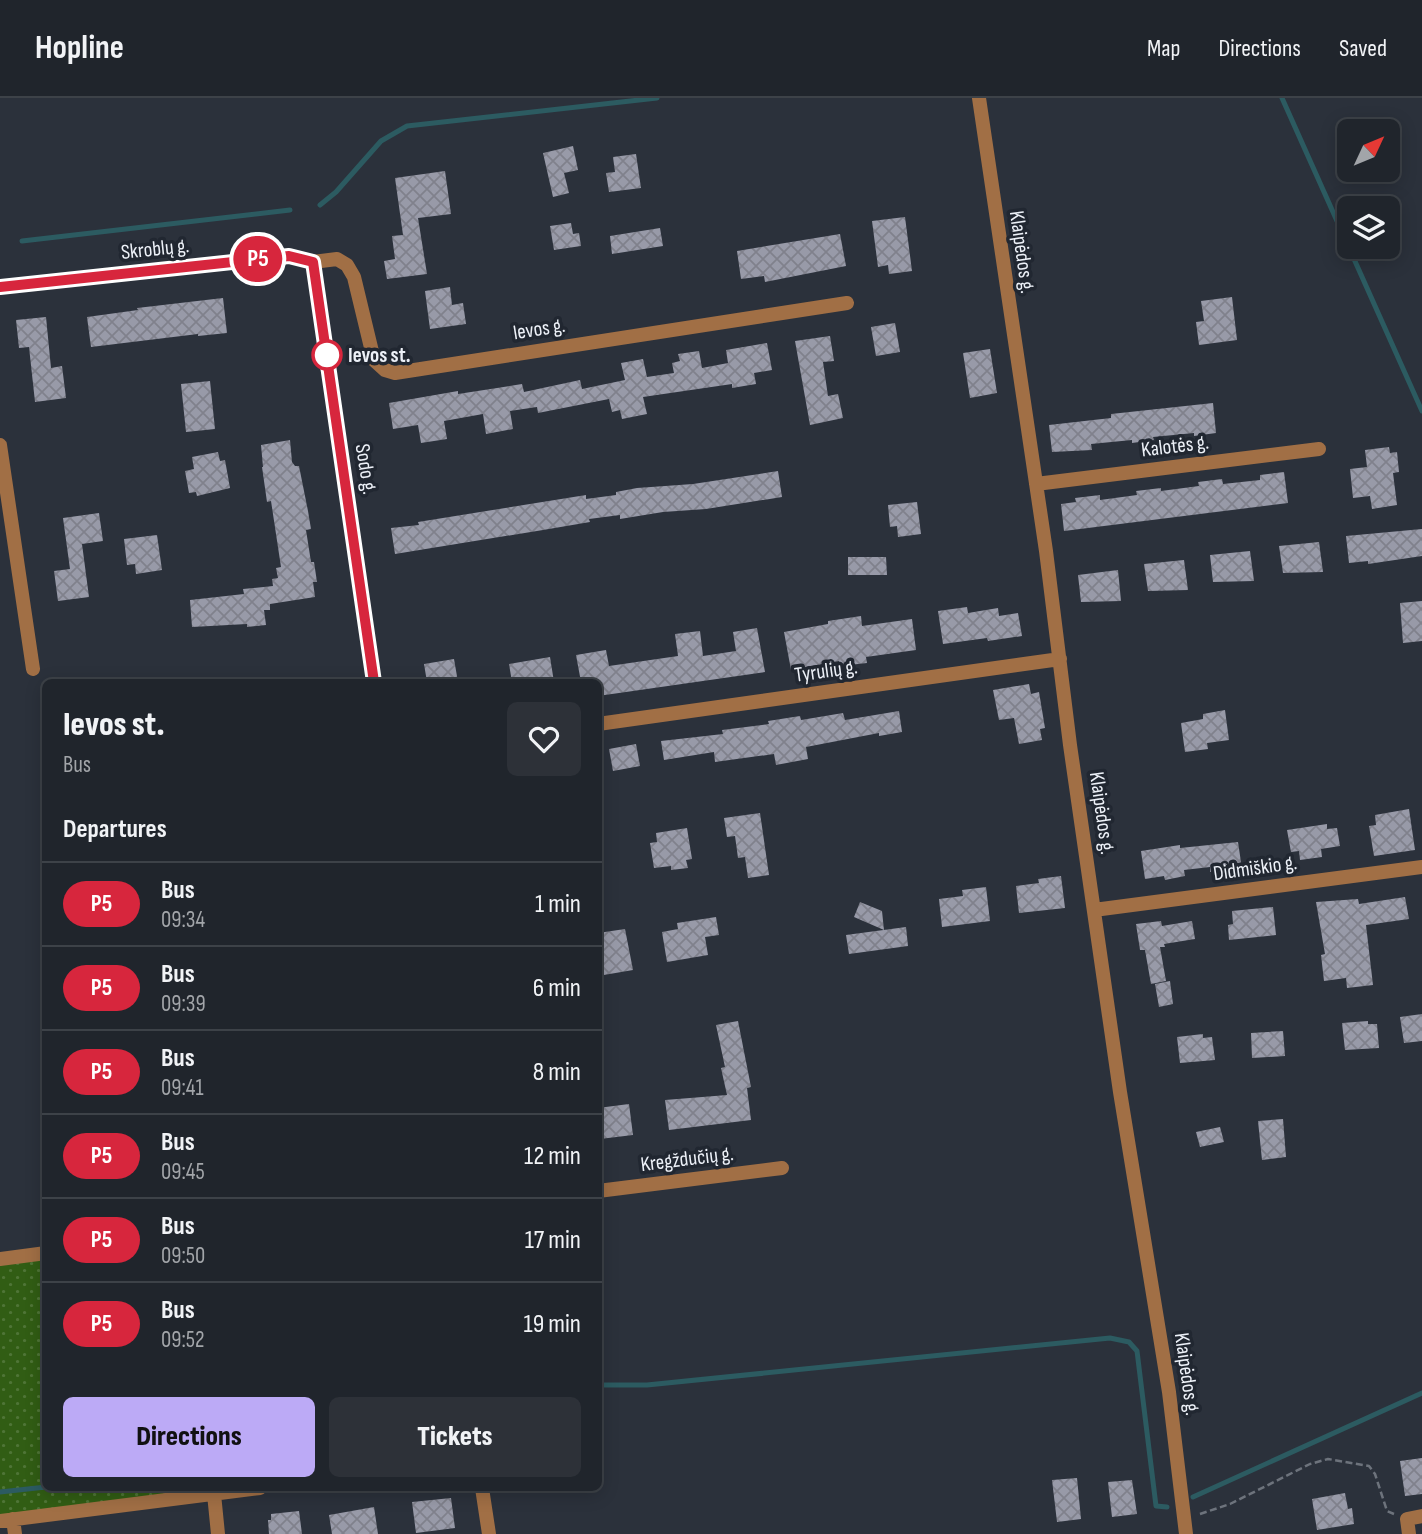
<!DOCTYPE html>
<html lang="en">
<head>
<meta charset="utf-8">
<style>
	body { margin:0; font-family:"Sofia Sans Condensed",sans-serif; background:#2d3138; color:#f1f3f6; height:100vh; display:flex; flex-direction:column; font-size:26px; white-space:nowrap }
	* { box-sizing:border-box; margin:0 }
	p { font-size:23px; color:#a2a5a9 }
	.icon { flex:none; width:38px; height:38px; fill:none; stroke:currentColor; stroke-width:2; stroke-linecap:round; stroke-linejoin:round }
	.map { position:relative; flex:1; overflow:hidden }
	.panel { position:absolute; left:42px; top:581px; width:560px; height:812px; display:flex; flex-direction:column; background:#20252c; border-radius:10px; box-shadow:0 4px 18px #0003,0 0 0 2px #3d4248 }
	.panel>* { flex:none }
	.badge { padding:0 14px; border-radius:23px; font-size:24px; line-height:46px }
	.needle { width:46px; rotate:46deg }
	.fabs { position:absolute; left:1337px; top:21px; display:grid; gap:14px }
	.fabs a { display:grid; place-items:center; width:63px; height:63px; border-radius:10px; background:#20252c; box-shadow:0 4px 18px #0003,0 0 0 2px #3d4248; font-size:35px }
	.map>.badge { position:absolute; translate:-50% -50%; box-shadow:0 0 0 4px #fff }
	h2 { padding:0 21px; font-size:26px; line-height:63px }
	.round { display:grid; place-items:center; flex:none; width:74px; height:74px; border-radius:10px; background:#2d3138 }
	.head { display:flex; align-items:center; justify-content:space-between; height:119px; padding:0 21px }
	h1 { font-size:33px; font-weight:800; line-height:52px }
	.cta { display:flex; gap:14px; margin-top:auto; padding:14px 21px }
	.cta a { flex:1; height:80px; border-radius:10px; background:#bcaaf6; color:#111; font-size:28px; font-weight:800; line-height:80px; text-align:center }
	.cta a+a { background:#2d3138; color:#f1f3f6 }
	ul { padding:0; list-style:none }
	li { display:flex; align-items:center; gap:21px; height:84px; padding:0 21px; border-top:2px solid #3d4248 }
	li div { flex:1 }
	li b { display:block; font-size:26px }
	li em { font-style:normal }
	li .badge { min-width:77px; font-weight:700; text-align:center }
	header { display:flex; align-items:center; gap:42px; box-sizing:border-box; height:98px; padding:0 35px; background:#20252c; border-bottom:2px solid #3d4248 }
	header strong { font-size:33px }
	nav { display:flex; gap:38px; margin-inline-start:auto; font-size:24px }
	.map>svg:first-child { display:block }
</style>
</head>
<body>
<header>
<strong>Hopline</strong>
<nav><a>Map</a><a>Directions</a><a>Saved</a></nav>
</header>
<div class="map">
<svg width="1422" height="1436" viewBox="0 0 1422 1436">
	<defs>
		<pattern id="grass-dots" width="8" height="8" patternUnits="userSpaceOnUse" patternTransform="scale(1.75)"><rect width="8" height="8" fill="#315d14"/><path d="M2 2h.1M6 6h.1" fill="none" stroke="#4f7537" stroke-width="1.8" stroke-linecap="round"/></pattern>
		<pattern id="building-cross-hatch" width="8" height="8" patternUnits="userSpaceOnUse" patternTransform="scale(1.75)"><rect width="8" height="8" fill="#989aa8"/><path d="M0 0l8 8M0 8l8-8" fill="none" stroke="#80818c"/></pattern>
	</defs>
	<rect width="100%" height="100%" fill="#2b313b"/>
	<!-- grass -->
	<path fill="url(#grass-dots)" d="M 45,1155 L 46,1390 L 260,1390 L 0,1423 L 0,1161 Z"/>
	<g fill="none" stroke-linecap="round" stroke-linejoin="round">
		<!-- stream -->
		<path stroke="#2c5b61" stroke-width="5" d="M 1282,0 L 1422,313
			M 320,107 L 336,94 L 381,43 L 407,28 L 657,0
			M 22,143 L 290,112
			M 598,1287 L 647,1287 L 1110,1240 L 1129,1244 L 1137,1253 L 1156,1408 L 1167,1409
			M 0,1394 L 46,1389
			M 1193,1399 L 1422,1295"/>
	</g>
	<!-- building -->
	<path fill="url(#building-cross-hatch)" d="M 573,48 L 578,72 L 564,75 L 569,95 L 553,99 L 543,55 Z
		M 636,56 L 641,90 L 609,94 L 606,75 L 615,74 L 613,59 Z
		M 445,73 L 451,116 L 418,120 L 427,176 L 387,181 L 384,163 L 395,161 L 392,138 L 403,137 L 395,80 Z
		M 905,119 L 912,173 L 889,176 L 888,167 L 878,169 L 872,123 Z
		M 571,125 L 573,136 L 579,135 L 581,148 L 554,152 L 550,128 Z
		M 660,130 L 663,148 L 612,156 L 610,138 Z
		M 840,136 L 846,168 L 765,184 L 764,178 L 741,181 L 737,153 Z
		M 450,189 L 452,207 L 463,205 L 466,226 L 430,231 L 425,193 Z
		M 1232,199 L 1237,242 L 1199,247 L 1196,224 L 1204,223 L 1201,203 Z
		M 223,200 L 227,235 L 198,238 L 198,236 L 91,249 L 87,219 L 138,212 L 137,210 Z
		M 46,219 L 51,270 L 62,268 L 66,300 L 35,304 L 29,249 L 19,250 L 16,222 Z
		M 895,225 L 900,254 L 876,258 L 871,229 Z
		M 830,238 L 834,263 L 823,264 L 828,298 L 838,296 L 843,320 L 810,327 L 795,243 Z
		M 767,245 L 772,272 L 754,275 L 756,286 L 732,290 L 732,286 L 643,299 L 647,316 L 622,321 L 620,312 L 612,314 L 609,301 L 538,315 L 537,309 L 510,313 L 513,331 L 486,336 L 483,316 L 444,323 L 447,341 L 421,345 L 418,327 L 393,331 L 389,305 L 458,293 L 458,296 L 522,286 L 524,294 L 580,282 L 582,291 L 625,282 L 621,265 L 643,261 L 647,279 L 674,275 L 672,265 L 680,263 L 678,256 L 699,253 L 702,270 L 728,265 L 726,252 Z
		M 990,251 L 997,295 L 970,300 L 963,255 Z
		M 210,283 L 215,331 L 186,334 L 181,286 Z
		M 1213,305 L 1216,335 L 1194,338 L 1194,335 L 1153,339 L 1154,342 L 1132,345 L 1132,342 L 1091,346 L 1092,352 L 1052,354 L 1049,327 L 1111,320 L 1111,316 Z
		M 290,342 L 292,364 L 295,368 L 299,368 L 308,413 L 311,431 L 306,432 L 311,464 L 314,464 L 317,484 L 313,484 L 315,499 L 270,506 L 270,512 L 264,512 L 266,527 L 247,529 L 247,526 L 192,529 L 190,502 L 244,496 L 243,491 L 273,488 L 272,481 L 278,480 L 276,470 L 281,469 L 271,403 L 267,404 L 262,369 L 263,369 L 261,347 Z
		M 1389,349 L 1390,355 L 1397,354 L 1399,374 L 1393,375 L 1397,407 L 1372,411 L 1370,398 L 1353,400 L 1350,371 L 1367,369 L 1365,352 Z
		M 218,354 L 220,363 L 225,362 L 230,390 L 197,398 L 196,394 L 189,395 L 185,373 L 194,371 L 192,359 Z
		M 778,373 L 782,399 L 706,411 L 663,414 L 620,421 L 620,417 L 589,421 L 590,424 L 543,432 L 395,456 L 391,430 L 419,427 L 418,424 L 586,397 L 586,401 L 616,397 L 616,394 L 637,390 L 693,386 Z
		M 1284,374 L 1288,405 L 1064,433 L 1061,406 L 1076,404 L 1075,400 L 1100,397 L 1100,402 L 1137,397 L 1136,393 L 1161,390 L 1161,393 L 1199,388 L 1198,384 L 1222,381 L 1223,386 L 1260,382 L 1260,377 Z
		M 917,404 L 921,436 L 898,439 L 897,428 L 890,429 L 888,407 Z
		M 99,415 L 103,443 L 82,446 L 89,499 L 58,503 L 54,473 L 70,471 L 63,420 Z
		M 1422,431 L 1422,458 L 1368,466 L 1368,463 L 1349,465 L 1346,438 Z
		M 157,437 L 162,472 L 136,476 L 135,466 L 127,467 L 124,441 Z
		M 1319,444 L 1323,474 L 1283,475 L 1279,448 Z
		M 1250,453 L 1254,483 L 1213,484 L 1210,457 Z
		M 848,459 L 886,459 L 887,477 L 848,477 Z
		M 1184,462 L 1188,492 L 1148,493 L 1144,466 Z
		M 1118,472 L 1121,503 L 1081,504 L 1078,477 Z
		M 1422,503 L 1422,543 L 1403,545 L 1400,505 Z
		M 967,509 L 968,515 L 998,510 L 999,518 L 1018,515 L 1022,538 L 988,543 L 987,540 L 943,546 L 938,513 Z
		M 861,518 L 862,528 L 912,521 L 916,552 L 866,559 L 867,565 L 840,568 L 839,563 L 791,572 L 784,534 L 828,526 L 828,523 Z
		M 757,530 L 765,574 L 598,598 L 598,584 L 581,584 L 576,557 L 606,552 L 609,568 L 678,558 L 675,536 L 700,533 L 703,558 L 736,553 L 733,534 Z
		M 550,559 L 554,584 L 512,584 L 509,566 Z
		M 454,561 L 458,584 L 427,584 L 424,566 Z
		M 1029,586 L 1031,596 L 1039,594 L 1045,630 L 1040,631 L 1042,642 L 1019,646 L 1014,620 L 999,622 L 993,592 Z
		M 1225,612 L 1229,642 L 1207,645 L 1208,651 L 1185,654 L 1181,625 L 1203,621 L 1203,616 Z
		M 899,613 L 902,634 L 879,638 L 879,635 L 806,649 L 808,661 L 776,667 L 774,656 L 715,664 L 714,654 L 664,662 L 661,643 L 723,636 L 722,632 L 769,626 L 768,623 L 800,618 L 801,622 L 843,615 L 845,622 Z
		M 636,646 L 640,668 L 613,673 L 609,651 Z
		M 1409,711 L 1415,752 L 1374,758 L 1369,728 L 1376,727 L 1375,717 Z
		M 760,715 L 769,777 L 748,780 L 745,759 L 738,760 L 735,738 L 727,739 L 724,720 Z
		M 1327,726 L 1327,731 L 1337,730 L 1340,748 L 1321,751 L 1322,759 L 1300,762 L 1299,753 L 1291,754 L 1287,732 Z
		M 687,730 L 692,761 L 686,762 L 688,770 L 671,772 L 671,768 L 654,770 L 650,745 L 657,744 L 656,735 Z
		M 1238,744 L 1242,771 L 1210,774 L 1210,769 L 1184,772 L 1185,778 L 1165,782 L 1164,778 L 1145,781 L 1141,753 L 1180,747 L 1180,750 Z
		M 1061,778 L 1065,810 L 1019,815 L 1016,788 L 1039,785 L 1038,781 Z
		M 986,789 L 990,823 L 942,829 L 939,801 L 963,798 L 962,792 Z
		M 1405,799 L 1409,821 L 1366,827 L 1373,887 L 1347,890 L 1346,880 L 1324,883 L 1321,857 L 1325,856 L 1316,804 L 1358,801 L 1359,806 Z
		M 860,804 L 882,813 L 884,832 L 854,819 Z
		M 1273,809 L 1276,837 L 1229,842 L 1228,827 L 1233,826 L 1232,813 Z
		M 716,819 L 719,837 L 705,839 L 708,857 L 667,864 L 662,834 L 678,831 L 677,825 Z
		M 1161,823 L 1162,828 L 1192,823 L 1195,841 L 1164,846 L 1165,849 L 1160,849 L 1166,883 L 1151,886 L 1145,852 L 1140,852 L 1136,826 Z
		M 906,829 L 908,848 L 849,856 L 846,837 Z
		M 625,831 L 633,872 L 598,878 L 598,835 Z
		M 1170,883 L 1173,906 L 1159,909 L 1155,886 Z
		M 1422,916 L 1422,943 L 1404,945 L 1400,919 Z
		M 738,923 L 751,989 L 747,990 L 751,1022 L 669,1032 L 665,1002 L 727,997 L 721,970 L 725,969 L 716,927 Z
		M 1368,923 L 1368,926 L 1377,926 L 1379,950 L 1345,952 L 1342,925 Z
		M 1283,933 L 1285,958 L 1252,960 L 1251,935 Z
		M 1203,936 L 1203,940 L 1212,939 L 1215,962 L 1180,965 L 1177,939 Z
		M 629,1006 L 633,1037 L 600,1041 L 598,1010 Z
		M 1283,1021 L 1286,1059 L 1262,1062 L 1258,1023 Z
		M 1220,1029 L 1224,1044 L 1200,1049 L 1196,1034 Z
		M 1422,1360 L 1422,1396 L 1405,1398 L 1400,1363 Z
		M 1077,1380 L 1081,1421 L 1057,1424 L 1052,1382 Z
		M 1132,1382 L 1137,1416 L 1112,1419 L 1108,1384 Z
		M 1345,1395 L 1348,1411 L 1352,1410 L 1354,1426 L 1317,1432 L 1312,1401 Z
		M 451,1400 L 455,1430 L 416,1435 L 412,1404 Z
		M 374,1409 L 378,1436 L 332,1436 L 329,1417 Z
		M 299,1413 L 302,1436 L 269,1436 L 268,1422 L 271,1422 L 271,1416 Z"/>
	<g fill="none" stroke-linecap="round" stroke-linejoin="round">
		<!-- path -->
		<path stroke="#6d737c" stroke-width="2.5" stroke-dasharray="7 3.5" stroke-linecap="butt" d="M 1200,1416 L 1230,1406 L 1310,1366 L 1328,1361 L 1369,1368 L 1375,1376 L 1387,1413 L 1394,1416"/>
		<!-- street -->
		<path stroke="#a16f45" stroke-width="14" d="M 979,0 L 1046,453 L 1070,647 L 1120,994 L 1169,1294 L 1186,1436
			M 313,164 L 374,584
			M 0,189 L 289,158 L 313,164 L 337,161 L 347,167 L 354,179 L 374,262 L 385,272 L 395,275 L 847,205
			M 0,347 L 33,571
			M 1036,386 L 1319,351
			M 598,626 L 1060,561
			M 1094,812 L 1422,769
			M 598,1093 L 782,1070
			M 0,1161 L 46,1155
			M 482,1390 L 489,1436
			M 214,1396 L 218,1436
			M 13,1421 L 15,1436
			M 0,1423 L 260,1390
			M 1409,1436 L 1407,1421 L 1422,1418"/>
	</g>
	<g fill="none" stroke-linecap="round" stroke-linejoin="round">
		<!-- line casing -->
		<g stroke="#fff" stroke-width="16">
			<path id="line" d="M 0,189 L 289,158 L 313,164 L 374,584"/>
		</g>
		<!-- line -->
		<use href="#line" stroke="#d7263d" stroke-width="10"/>
	</g>
	<!-- markers -->
	<circle fill="#fff" stroke="#d7263d" stroke-width="3.5" cx="327" cy="257" r="14"/>
	<g text-anchor="middle" dominant-baseline="central" stroke-width="7" stroke-linejoin="round" paint-order="stroke">
		<!-- street labels -->
		<g font-size="21" fill="#edf1f8" stroke="#212731">
			<text transform="translate(155 151) rotate(-6)">Skroblų g.</text>
			<text transform="translate(1022 154) rotate(82)">Klaipėdos g.</text>
			<text transform="translate(539 231) rotate(-9)">Ievos g.</text>
			<text transform="translate(1175 348) rotate(-7)">Kalotės g.</text>
			<text transform="translate(366 371) rotate(81)">Sodo g.</text>
			<text transform="translate(826 573) rotate(-8)">Tyrulių g.</text>
			<text transform="translate(1102 715) rotate(82)">Klaipėdos g.</text>
			<text transform="translate(1255 770) rotate(-8)">Didmiškio g.</text>
			<text transform="translate(687 1061) rotate(-7)">Kregždučių g.</text>
			<text transform="translate(1187 1276) rotate(82)">Klaipėdos g.</text>
		</g>
		<!-- stop labels -->
		<g font-size="21" font-weight="bold" fill="#edf1f8" stroke="#212731" text-anchor="start">
			<text x="348" y="257">Ievos st.</text>
		</g>
	</g>
</svg>
<div class="fabs">
<a><svg class="needle" viewBox="-14 -14 28 28"><path d="M0-13l5 13h-10z" fill="#e53935"/><path d="M0 13l5-13h-10z" fill="#a2a5a9"/></svg></a>
<a><svg class="icon" aria-label="layers" viewBox="0 0 24 24"><path d="M12 4l9 5-9 5-9-5zM3 14l9 5 9-5"/></svg></a>
</div>
<b class="badge" style="left:258px;top:161px;background:#d7263d;color:#fff">P5</b>
<section class="panel">
<div class="head"><div><h1>Ievos st.</h1><p>Bus</p></div><a class="round"><svg class="icon" aria-label="heart" viewBox="0 0 24 24"><path d="M12 20l-8-8c-3-5 5-10 8-4 3-6 11-1 8 4z"/></svg></a></div>
<h2>Departures</h2>
<ul>
<li><span class="badge" style="background:#d7263d;color:#fff">P5</span><div><b>Bus</b><p>09:34</p></div><em>1 min</em></li>
<li><span class="badge" style="background:#d7263d;color:#fff">P5</span><div><b>Bus</b><p>09:39</p></div><em>6 min</em></li>
<li><span class="badge" style="background:#d7263d;color:#fff">P5</span><div><b>Bus</b><p>09:41</p></div><em>8 min</em></li>
<li><span class="badge" style="background:#d7263d;color:#fff">P5</span><div><b>Bus</b><p>09:45</p></div><em>12 min</em></li>
<li><span class="badge" style="background:#d7263d;color:#fff">P5</span><div><b>Bus</b><p>09:50</p></div><em>17 min</em></li>
<li><span class="badge" style="background:#d7263d;color:#fff">P5</span><div><b>Bus</b><p>09:52</p></div><em>19 min</em></li>
</ul>
<div class="cta"><a>Directions</a><a>Tickets</a></div>
</section>
</div>
</body>
</html>
